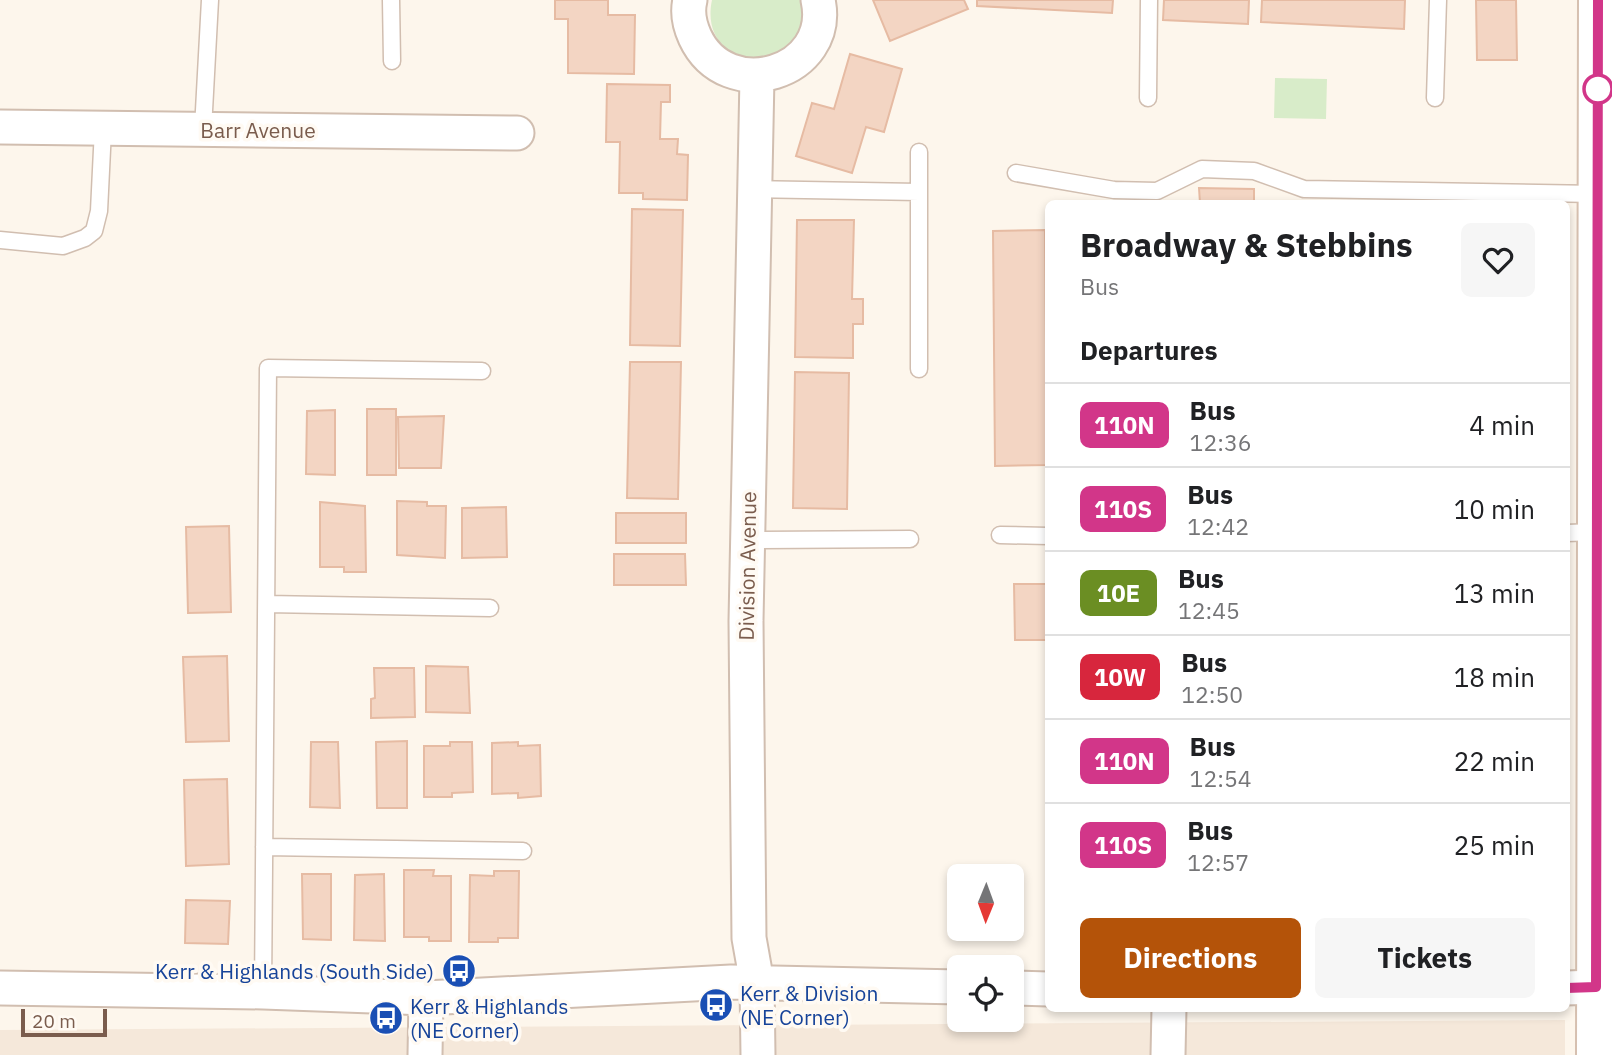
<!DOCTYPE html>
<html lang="en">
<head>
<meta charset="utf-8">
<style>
	body { margin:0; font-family:"IBM Plex Sans",sans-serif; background:#f6f6f6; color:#202124; height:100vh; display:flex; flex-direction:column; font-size:26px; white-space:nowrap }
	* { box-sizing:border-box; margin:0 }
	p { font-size:23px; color:#757577 }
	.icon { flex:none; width:38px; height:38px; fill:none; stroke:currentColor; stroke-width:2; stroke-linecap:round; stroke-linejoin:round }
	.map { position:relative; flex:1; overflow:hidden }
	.details { position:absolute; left:1045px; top:200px; width:525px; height:812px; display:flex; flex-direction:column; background:#fff; border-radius:10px; box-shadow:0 4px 10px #0003 }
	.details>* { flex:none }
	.badge { padding:0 14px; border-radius:10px; font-size:24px; line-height:46px }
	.needle { width:46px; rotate:181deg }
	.tools { position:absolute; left:947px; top:864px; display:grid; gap:14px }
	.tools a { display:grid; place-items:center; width:77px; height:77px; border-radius:10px; background:#fff; box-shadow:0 4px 10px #0003; font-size:35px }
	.scale { position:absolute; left:21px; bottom:18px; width:86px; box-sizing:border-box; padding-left:7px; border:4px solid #7a5c4d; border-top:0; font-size:19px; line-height:24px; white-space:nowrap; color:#7a5c4d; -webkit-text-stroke:5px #fffaf3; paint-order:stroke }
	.map>.badge { position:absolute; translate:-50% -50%; box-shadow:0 0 0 4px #fff }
	h2 { padding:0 35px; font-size:26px; line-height:63px }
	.round { display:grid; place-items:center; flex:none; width:74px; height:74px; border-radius:10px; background:#f6f6f6 }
	.overview { display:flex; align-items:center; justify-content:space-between; height:119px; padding:0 35px }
	h1 { font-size:33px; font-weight:700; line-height:52px }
	.action { display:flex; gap:14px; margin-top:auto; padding:14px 35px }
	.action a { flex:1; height:80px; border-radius:10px; background:#b45309; color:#fff; font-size:28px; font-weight:700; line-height:80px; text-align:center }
	.action a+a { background:#f6f6f6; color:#202124 }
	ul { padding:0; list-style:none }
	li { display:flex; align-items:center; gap:21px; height:84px; padding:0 35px; border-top:2px solid #e0e0e0 }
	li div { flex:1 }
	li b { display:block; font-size:26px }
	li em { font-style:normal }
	li .badge { min-width:77px; font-weight:700; text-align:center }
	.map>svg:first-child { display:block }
</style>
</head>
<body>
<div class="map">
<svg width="1612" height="1055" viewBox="0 0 1612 1055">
	<rect width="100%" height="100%" fill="#fdf6ec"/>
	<!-- residential -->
	<path fill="#f5e8da" d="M 1565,1020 L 1565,1055 L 0,1055 L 0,1030 Z"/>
	<!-- green -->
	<path fill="#d8ecc9" d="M 712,0 L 804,0 C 812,80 696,75 712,0 Z
		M 1275,78 L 1327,79 L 1326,119 L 1274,118 Z"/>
	<!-- building -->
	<path fill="#f3d5c3" stroke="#e6bba3" stroke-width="2" d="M 555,0 L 608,0 L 608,15 L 635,15 L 634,74 L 568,73 L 568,19 L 555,19 Z
		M 873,0 L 964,0 L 968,9 L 890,41 Z
		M 977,0 L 1113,0 L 1112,13 L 977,6 Z
		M 1164,0 L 1249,0 L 1248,24 L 1163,20 Z
		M 1262,0 L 1405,0 L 1404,29 L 1261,22 Z
		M 1476,0 L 1516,0 L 1517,60 L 1477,60 Z
		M 850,54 L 902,69 L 884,132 L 866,127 L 852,173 L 796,156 L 812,103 L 834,109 Z
		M 607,84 L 670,85 L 670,102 L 661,102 L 660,139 L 678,139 L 677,154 L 688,155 L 687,200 L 643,199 L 643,193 L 619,193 L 620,142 L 606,142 Z
		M 1199,188 L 1254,189 L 1254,203 L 1200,203 Z
		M 632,209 L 683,210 L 680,346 L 630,345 Z
		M 797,220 L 854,220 L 852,299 L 863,299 L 863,324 L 853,324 L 853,358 L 795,357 Z
		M 1045,230 L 1047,465 L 995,466 L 993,231 Z
		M 630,362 L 681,362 L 678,499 L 627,498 Z
		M 795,372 L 849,373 L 847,509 L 793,508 Z
		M 367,409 L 396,409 L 396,475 L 367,475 Z
		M 335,410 L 335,475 L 306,474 L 307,411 Z
		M 444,416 L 441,468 L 399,468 L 398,417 Z
		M 397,501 L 427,502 L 427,506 L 446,506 L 445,558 L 397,555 Z
		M 320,502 L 365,506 L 366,572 L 344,572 L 344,567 L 320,567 Z
		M 506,507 L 507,557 L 462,558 L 462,508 Z
		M 616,513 L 686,513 L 686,543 L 616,543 Z
		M 229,526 L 231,612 L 188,613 L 186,527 Z
		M 614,554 L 685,554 L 686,585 L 614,585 Z
		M 1014,584 L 1048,584 L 1048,640 L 1015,640 Z
		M 227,656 L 229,741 L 186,742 L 183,657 Z
		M 426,666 L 468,667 L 470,713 L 426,712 Z
		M 374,668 L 414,668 L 415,717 L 371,718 L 371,699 L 375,698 Z
		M 407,741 L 407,808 L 377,808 L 376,742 Z
		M 311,742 L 338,742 L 340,808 L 310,807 Z
		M 450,742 L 472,742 L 473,792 L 452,793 L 452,797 L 424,797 L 424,746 L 450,746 Z
		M 518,742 L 518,746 L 540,745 L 541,796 L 518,798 L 518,793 L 492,794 L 492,743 Z
		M 227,779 L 229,864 L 186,866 L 184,780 Z
		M 404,870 L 434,870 L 433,876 L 451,876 L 451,941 L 429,941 L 429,937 L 404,937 Z
		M 494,871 L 519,871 L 518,938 L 498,938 L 498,942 L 469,942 L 470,875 L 494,876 Z
		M 302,874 L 331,874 L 331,940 L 303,939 Z
		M 384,874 L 385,941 L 354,940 L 355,875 Z
		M 186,900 L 230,901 L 228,944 L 185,943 Z"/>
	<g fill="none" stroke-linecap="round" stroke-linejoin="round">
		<!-- lane casing -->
		<g stroke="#d1beb0" stroke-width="19">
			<path id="lane" d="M 391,0 L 392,61
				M 1148,98 L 1149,0
				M 1435,98 L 1438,0
				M 203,129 L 210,0
				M 919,152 L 919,369
				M 1016,173 L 1114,190 L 1157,191 L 1202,169 L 1254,171 L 1304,189 L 1597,194
				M 755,189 L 919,192
				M 0,240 L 63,246 L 85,238 L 94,231 L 99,211 L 103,129
				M 1566,533 L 1597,532
				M 1000,535 L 1048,536
				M 748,540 L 910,539
				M 267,604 L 490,608
				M 264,847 L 523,851
				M 263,992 L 268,368 L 482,371"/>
		</g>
		<!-- street casing -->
		<g stroke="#d1beb0" stroke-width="37">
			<path id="street" d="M 690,0 C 687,12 690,26 695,37 C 727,106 834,73 818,0
				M 757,77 L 746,621 L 749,938 L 757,983 L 758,1055
				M 0,127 L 517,133
				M 0,988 L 263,992 L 426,998 L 731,982 L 959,987
				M 1012,988 L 1048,989
				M 1566,988 L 1596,987
				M 425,1055 L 426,998
				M 1168,1055 L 1169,1008"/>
		</g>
		<!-- secondary casing -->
		<g stroke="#d6c0b0" stroke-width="42">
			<path id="secondary" d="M 1596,1055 L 1598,0"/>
		</g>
		<!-- lane -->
		<use href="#lane" stroke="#fff" stroke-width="16"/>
		<!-- street -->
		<use href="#street" stroke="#fff" stroke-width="33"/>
		<!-- secondary -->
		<use href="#secondary" stroke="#fff" stroke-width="38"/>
	</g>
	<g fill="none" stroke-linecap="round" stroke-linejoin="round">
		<!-- line casing -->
		<g stroke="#fff" stroke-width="16">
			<path id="line" d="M 1566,988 L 1596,987 L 1598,0"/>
		</g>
		<!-- line -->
		<use href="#line" stroke="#d23689" stroke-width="10"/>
	</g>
	<!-- icons -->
	<defs>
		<g id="bus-disc" transform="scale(1.75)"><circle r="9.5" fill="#1a4fb4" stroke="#fffaf3"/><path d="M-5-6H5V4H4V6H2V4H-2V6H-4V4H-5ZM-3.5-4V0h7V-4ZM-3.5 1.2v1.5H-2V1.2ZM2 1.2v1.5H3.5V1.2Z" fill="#fff"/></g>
	</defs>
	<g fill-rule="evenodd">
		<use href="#bus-disc" x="459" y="971"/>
		<use href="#bus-disc" x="716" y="1005"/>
		<use href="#bus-disc" x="386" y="1018"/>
	</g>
	<!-- markers -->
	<circle fill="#fff" stroke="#d23689" stroke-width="3.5" cx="1598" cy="89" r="14"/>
	<g text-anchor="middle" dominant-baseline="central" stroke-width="7" stroke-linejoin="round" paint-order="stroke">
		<!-- street labels -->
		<g font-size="21" fill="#7a5c4d" stroke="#fffaf3">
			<text x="258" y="130">Barr Avenue</text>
			<text transform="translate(747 566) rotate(-89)">Division Avenue</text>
		</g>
		<!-- transit labels -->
		<g font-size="21" fill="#164399" stroke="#fffaf3" text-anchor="start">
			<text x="434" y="971" text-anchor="end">Kerr &amp; Highlands (South Side)</text>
			<text x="740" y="993">Kerr &amp; Division<tspan x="740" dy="24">(NE Corner)</tspan></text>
			<text x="410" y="1006">Kerr &amp; Highlands<tspan x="410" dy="24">(NE Corner)</tspan></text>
		</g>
	</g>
</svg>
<div class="tools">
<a><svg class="needle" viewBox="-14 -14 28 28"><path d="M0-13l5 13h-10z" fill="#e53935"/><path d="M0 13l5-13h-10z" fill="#757577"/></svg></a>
<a><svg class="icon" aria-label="locate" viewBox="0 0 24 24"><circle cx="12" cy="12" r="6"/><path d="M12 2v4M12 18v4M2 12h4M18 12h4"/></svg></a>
</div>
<div class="scale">20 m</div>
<section class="details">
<div class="overview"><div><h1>Broadway &amp; Stebbins</h1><p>Bus</p></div><a class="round"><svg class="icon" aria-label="heart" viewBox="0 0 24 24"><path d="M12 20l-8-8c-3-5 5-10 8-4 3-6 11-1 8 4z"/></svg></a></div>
<h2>Departures</h2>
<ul>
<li><span class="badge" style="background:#d23689;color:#fff">110N</span><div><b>Bus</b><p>12:36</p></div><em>4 min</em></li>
<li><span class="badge" style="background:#d23689;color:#fff">110S</span><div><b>Bus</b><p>12:42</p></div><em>10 min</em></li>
<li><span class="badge" style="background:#6b8e23;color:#fff">10E</span><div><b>Bus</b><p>12:45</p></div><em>13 min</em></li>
<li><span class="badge" style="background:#d7263d;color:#fff">10W</span><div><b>Bus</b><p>12:50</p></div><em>18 min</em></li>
<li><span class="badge" style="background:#d23689;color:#fff">110N</span><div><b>Bus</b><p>12:54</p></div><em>22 min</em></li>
<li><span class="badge" style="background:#d23689;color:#fff">110S</span><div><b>Bus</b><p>12:57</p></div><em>25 min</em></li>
</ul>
<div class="action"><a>Directions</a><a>Tickets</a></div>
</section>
</div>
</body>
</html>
